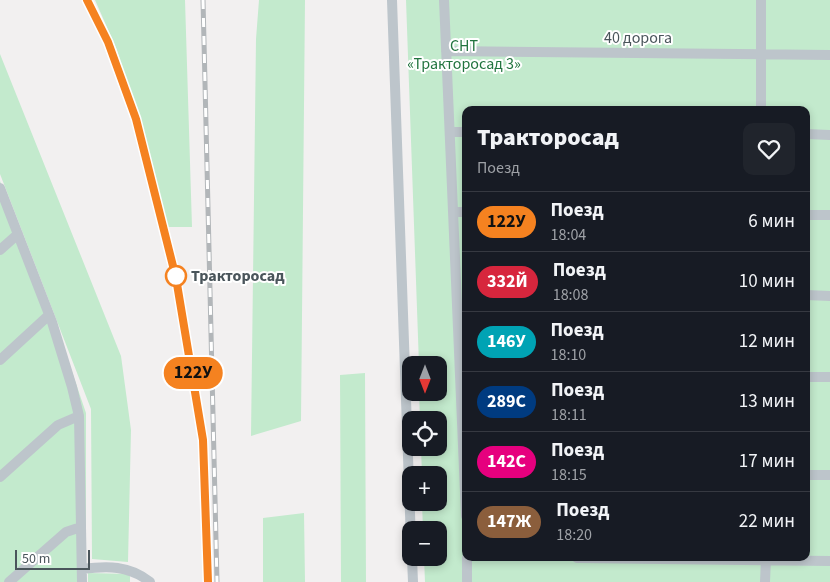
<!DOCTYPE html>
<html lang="ru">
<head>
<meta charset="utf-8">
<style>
	body { margin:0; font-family:"Source Sans 3",sans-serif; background:#20242c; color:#f1f3f6; height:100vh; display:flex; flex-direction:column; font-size:19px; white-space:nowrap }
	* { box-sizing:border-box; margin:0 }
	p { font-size:16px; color:#9ea1a6 }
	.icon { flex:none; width:28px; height:28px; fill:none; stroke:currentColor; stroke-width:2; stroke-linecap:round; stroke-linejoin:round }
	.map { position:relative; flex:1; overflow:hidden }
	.sheet { position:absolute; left:462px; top:106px; width:348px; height:455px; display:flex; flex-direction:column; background:#171b24; border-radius:10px; box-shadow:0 2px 8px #0003 }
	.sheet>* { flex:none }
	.badge { padding:0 10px; border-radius:16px; font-size:18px; line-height:32px }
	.needle { width:32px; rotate:180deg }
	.fabs { position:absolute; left:402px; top:356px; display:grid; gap:10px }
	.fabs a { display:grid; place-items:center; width:45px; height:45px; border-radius:10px; background:#171b24; box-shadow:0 2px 8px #0003; font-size:25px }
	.scale { position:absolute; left:15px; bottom:12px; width:75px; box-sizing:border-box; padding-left:5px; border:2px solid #4a555b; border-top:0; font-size:14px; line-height:18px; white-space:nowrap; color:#4a555b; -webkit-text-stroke:4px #fff; paint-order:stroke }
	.map>.badge { position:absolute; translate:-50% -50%; box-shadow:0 0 0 2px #fff }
	.round { display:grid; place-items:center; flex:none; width:52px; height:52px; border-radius:10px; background:#20242c }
	.summary { display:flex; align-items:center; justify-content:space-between; height:85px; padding:0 15px }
	h1 { font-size:24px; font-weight:800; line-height:38px }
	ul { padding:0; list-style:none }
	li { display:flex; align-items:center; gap:15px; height:60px; padding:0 15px; border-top:1px solid #363941 }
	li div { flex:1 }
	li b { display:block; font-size:19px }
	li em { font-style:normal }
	li .badge { min-width:55px; font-weight:700; text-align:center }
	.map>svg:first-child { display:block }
</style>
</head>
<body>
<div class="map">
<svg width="830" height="582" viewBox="0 0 830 582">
	<rect width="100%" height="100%" fill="#f2f0f0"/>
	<!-- green -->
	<path fill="#c3eacd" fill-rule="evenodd" d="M 95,0 L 185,0 L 192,227 L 167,227 L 117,50 Z
		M 259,0 L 305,0 L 301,421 L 251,436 L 256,39 Z
		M 406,0 L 830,0 L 830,582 L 425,582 L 424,558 L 439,558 L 439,530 L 423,530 L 422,503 L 439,502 L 439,475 L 422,475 L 421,448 L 439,448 L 439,420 L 420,420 L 419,393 L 439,392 L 439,365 L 419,365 ZM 466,110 L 806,110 L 806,558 L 466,558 Z
		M 0,54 L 121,356 L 131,430 L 128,562 L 92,559 L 91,409 L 0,174 Z
		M 0,181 L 55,322 L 86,413 L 86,582 L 0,582 Z
		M 365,373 L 366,582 L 341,582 L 340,375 Z
		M 304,513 L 305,582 L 263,582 L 263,518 Z
		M 88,573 L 130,574 L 130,582 L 88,582 Z"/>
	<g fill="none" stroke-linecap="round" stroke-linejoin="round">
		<!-- minor -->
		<path stroke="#bdc5cb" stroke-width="10" d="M 392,0 L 411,542
			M 444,0 L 466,516
			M 761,0 L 761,110
			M 446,51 L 830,55
			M 451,132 L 466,132
			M 806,134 L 830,135
			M 0,188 L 52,322 L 72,387 L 79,416 L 82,582
			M 454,212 L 466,212
			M 806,215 L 830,215
			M 0,250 L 18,234
			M 806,295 L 830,296
			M 0,360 L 49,315
			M 806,377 L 830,377
			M 806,475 L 830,475
			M 0,477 L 58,425 L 79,416
			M 412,558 L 413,582
			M 577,558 L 830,561
			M 82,569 C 107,566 129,565 150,582
			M 9,582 L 66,532 L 81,527
			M 467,582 L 467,558
			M 765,582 L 766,558"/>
		<!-- rail casing -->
		<g stroke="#b2b6b9" stroke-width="5">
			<path id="rail" d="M 87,0 L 107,42 L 136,119 L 176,278 L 203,440 L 208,582
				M 203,0 L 217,582"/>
		</g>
		<!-- rail -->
		<use href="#rail" stroke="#fff" stroke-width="3" stroke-dasharray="9" stroke-linecap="butt"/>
	</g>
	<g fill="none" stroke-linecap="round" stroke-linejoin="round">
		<!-- line casing -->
		<g stroke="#fff" stroke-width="11">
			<path id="line" d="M 87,0 L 108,42 L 136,119 L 176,278 L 203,440 L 208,582"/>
		</g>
		<!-- line -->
		<use href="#line" stroke="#f58220" stroke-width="8"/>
	</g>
	<!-- markers -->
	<circle fill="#fff" stroke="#f58220" stroke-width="2.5" cx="176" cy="276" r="10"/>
	<g text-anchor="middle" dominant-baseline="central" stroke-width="4" stroke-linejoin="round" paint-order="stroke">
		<!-- street labels -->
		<g font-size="16" fill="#4a555b" stroke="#fff">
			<text x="638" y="38">40 дорога</text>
		</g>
		<!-- park labels -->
		<g font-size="16" fill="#22743f" stroke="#fff">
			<text x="464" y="46">СНТ<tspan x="464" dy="18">«Тракторосад 3»</tspan></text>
		</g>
		<!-- stop labels -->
		<g font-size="16" font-weight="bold" fill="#4a555b" stroke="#fff" text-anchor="start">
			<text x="191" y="276">Тракторосад</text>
		</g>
	</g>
</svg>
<div class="fabs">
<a><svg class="needle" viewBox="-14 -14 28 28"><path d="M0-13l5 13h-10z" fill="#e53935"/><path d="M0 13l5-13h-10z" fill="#9ea1a6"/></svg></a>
<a><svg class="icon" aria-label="locate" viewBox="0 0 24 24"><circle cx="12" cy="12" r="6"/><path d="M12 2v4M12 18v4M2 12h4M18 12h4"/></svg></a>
<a>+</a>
<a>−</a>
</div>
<div class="scale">50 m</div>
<b class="badge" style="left:193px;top:373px;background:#f58220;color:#111">122У</b>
<section class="sheet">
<div class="summary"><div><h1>Тракторосад</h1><p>Поезд</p></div><a class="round"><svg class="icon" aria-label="heart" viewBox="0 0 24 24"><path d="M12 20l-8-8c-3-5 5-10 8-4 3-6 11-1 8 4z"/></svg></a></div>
<ul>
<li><span class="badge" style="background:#f58220;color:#111">122У</span><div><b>Поезд</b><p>18:04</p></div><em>6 мин</em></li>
<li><span class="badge" style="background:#d7263d;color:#fff">332Й</span><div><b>Поезд</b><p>18:08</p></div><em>10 мин</em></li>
<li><span class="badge" style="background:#00a3b4;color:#fff">146У</span><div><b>Поезд</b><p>18:10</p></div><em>12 мин</em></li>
<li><span class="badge" style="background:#003b80;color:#fff">289С</span><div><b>Поезд</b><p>18:11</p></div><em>13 мин</em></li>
<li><span class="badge" style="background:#e6007e;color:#fff">142С</span><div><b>Поезд</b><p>18:15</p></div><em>17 мин</em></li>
<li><span class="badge" style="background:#8b5e3c;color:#fff">147Ж</span><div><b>Поезд</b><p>18:20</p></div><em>22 мин</em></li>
</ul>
</section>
</div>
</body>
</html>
